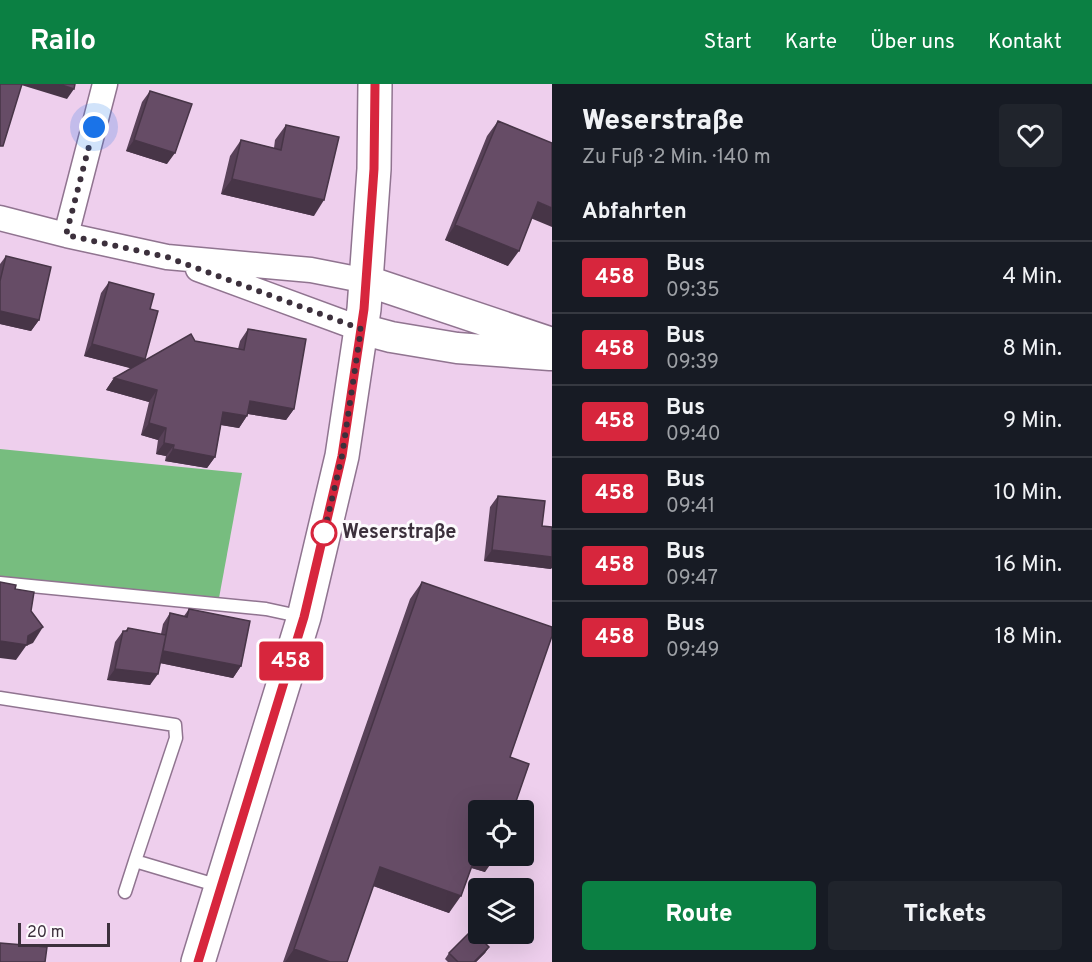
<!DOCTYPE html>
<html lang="de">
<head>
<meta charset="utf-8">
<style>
	body { margin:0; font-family:Overpass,sans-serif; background:#20242c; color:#f1f3f6; height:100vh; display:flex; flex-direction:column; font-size:22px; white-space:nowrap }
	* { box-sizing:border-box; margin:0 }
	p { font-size:20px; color:#9ea1a6 }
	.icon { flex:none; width:33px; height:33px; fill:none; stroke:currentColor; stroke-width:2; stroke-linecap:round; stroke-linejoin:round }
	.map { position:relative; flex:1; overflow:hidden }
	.panel { display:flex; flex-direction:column; background:#171b24; width:540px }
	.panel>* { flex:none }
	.badge { padding:0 12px; border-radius:4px; font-size:21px; line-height:39px }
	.fabs { position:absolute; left:468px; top:716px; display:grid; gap:12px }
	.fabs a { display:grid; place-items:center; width:66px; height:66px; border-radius:6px; background:#171b24; box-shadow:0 6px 24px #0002; font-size:30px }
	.scale { position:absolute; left:18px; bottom:15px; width:92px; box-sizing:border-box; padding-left:6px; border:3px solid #3c303c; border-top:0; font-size:16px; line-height:21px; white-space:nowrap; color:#3c303c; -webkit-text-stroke:4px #fdfafd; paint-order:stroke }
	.you { position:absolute; width:30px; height:30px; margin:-15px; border:4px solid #fff; border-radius:50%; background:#1a73e8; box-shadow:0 0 0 9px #1a73e833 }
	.map>.badge { position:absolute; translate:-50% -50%; box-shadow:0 0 0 3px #fff }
	h2 { padding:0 30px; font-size:22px; line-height:54px }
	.round { display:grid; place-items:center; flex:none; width:63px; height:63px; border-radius:6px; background:#20242c }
	.overview { display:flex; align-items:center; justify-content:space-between; height:102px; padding:0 30px }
	h1 { font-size:28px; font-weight:800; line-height:45px }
	.cta { display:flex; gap:12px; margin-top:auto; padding:12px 30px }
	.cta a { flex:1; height:69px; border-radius:6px; background:#0b8043; color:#fff; font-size:24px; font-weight:800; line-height:69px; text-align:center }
	.cta a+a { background:#20242c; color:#f1f3f6 }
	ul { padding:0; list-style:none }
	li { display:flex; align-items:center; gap:18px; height:72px; padding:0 30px; border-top:2px solid #363941 }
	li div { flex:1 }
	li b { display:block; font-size:22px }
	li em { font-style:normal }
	li .badge { min-width:66px; font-weight:700; text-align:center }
	header { display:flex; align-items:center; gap:36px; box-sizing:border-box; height:84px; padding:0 30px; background:#0b8043; color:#fff }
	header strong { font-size:28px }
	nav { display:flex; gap:33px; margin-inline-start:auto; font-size:21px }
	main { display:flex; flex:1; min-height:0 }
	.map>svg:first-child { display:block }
</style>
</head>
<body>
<header>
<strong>Railo</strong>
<nav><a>Start</a><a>Karte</a><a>Über uns</a><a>Kontakt</a></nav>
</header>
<main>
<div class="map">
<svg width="552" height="878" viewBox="0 0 552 878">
	<rect width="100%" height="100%" fill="#eecfed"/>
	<!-- green -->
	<path fill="#77bd7f" d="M 0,365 L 242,389 L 219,514 L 0,493 Z"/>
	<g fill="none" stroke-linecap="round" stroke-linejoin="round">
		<!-- service casing -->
		<g stroke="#907490" stroke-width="15">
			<path id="service" d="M 0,499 L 266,525 L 303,533
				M 0,614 L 175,641 L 176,654 L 135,777 L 219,802
				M 125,808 L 135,777"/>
		</g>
		<!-- minor casing -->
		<g stroke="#907490" stroke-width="27">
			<path id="minor" d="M 0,134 L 66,151 L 167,173 L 311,186 L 367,197
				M 66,151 L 105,0
				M 198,185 L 361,245"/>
		</g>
		<!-- tertiary casing -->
		<g stroke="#907490" stroke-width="33">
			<path id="tertiary" d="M 367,197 L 552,259
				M 361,245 L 391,253 L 457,264 L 550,271"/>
		</g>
		<!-- secondary casing -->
		<g stroke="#907490" stroke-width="36">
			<path id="secondary" d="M 198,878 L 304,533 L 342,372 L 364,225 L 374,85 L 375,0"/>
		</g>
		<!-- service -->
		<use href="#service" stroke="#fff" stroke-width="12"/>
		<!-- minor -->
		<use href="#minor" stroke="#fff" stroke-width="24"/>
		<!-- tertiary -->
		<use href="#tertiary" stroke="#fff" stroke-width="30"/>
		<!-- secondary -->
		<use href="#secondary" stroke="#fff" stroke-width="33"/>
	</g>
	<!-- wall -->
	<path fill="#584158" d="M 150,7 L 167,80 L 126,67 L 142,18 Z
		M 498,37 L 508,182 L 445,156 L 487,52 Z
		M 286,41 L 314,132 L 221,110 L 230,72 L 241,56 L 274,64 L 275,56 Z
		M 6,172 L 39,236 L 31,247 L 0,240 L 0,180 Z
		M 109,198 L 150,225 L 144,277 L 195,257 L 238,265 L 240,257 L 248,245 L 294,325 L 286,336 L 248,330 L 239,344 L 221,341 L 215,373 L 207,384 L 165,377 L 166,372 L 156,370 L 158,356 L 141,351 L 149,318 L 106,306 L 114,294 L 131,284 L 84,272 L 101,209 Z
		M 498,412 L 542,442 L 551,485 L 484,477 L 490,423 Z
		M 422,498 L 510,673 L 485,788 L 471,784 L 449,829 L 373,802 L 347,878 L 283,878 L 410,515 Z
		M 189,525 L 241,582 L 233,594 L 160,579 L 150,601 L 107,596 L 115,558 L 123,547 L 125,547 L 128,544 L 161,550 L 163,540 L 170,529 L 184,532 Z
		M 489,863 L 485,869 L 476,878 L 448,878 L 445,875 L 449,869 Z"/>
	<!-- shaded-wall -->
	<path fill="#473547" d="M 18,0 L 59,0 L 74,5 L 67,15 Z
		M 134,56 L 175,69 L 167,80 L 126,67 Z
		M 232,95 L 324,116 L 314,132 L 221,110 Z
		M 538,118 L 552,124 L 552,143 L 528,133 Z
		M 455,141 L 519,167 L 508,182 L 445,156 Z
		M 0,227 L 39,236 L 31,247 L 0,240 Z
		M 92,260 L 145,275 L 137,286 L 84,272 Z
		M 114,294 L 157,306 L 149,318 L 106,306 Z
		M 250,317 L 294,325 L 286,336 L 242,329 Z
		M 223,328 L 247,332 L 239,344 L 215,340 Z
		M 149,339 L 166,344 L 158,356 L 141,351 Z
		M 164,359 L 174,361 L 166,372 L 156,370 Z
		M 173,365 L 215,373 L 207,384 L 165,377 Z
		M 492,466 L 552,473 L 552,484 L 551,485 L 484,477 Z
		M 43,543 L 33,559 L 26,562 L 16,576 L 0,574 L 0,557 L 28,552 Z
		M 163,567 L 241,582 L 233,594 L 155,578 Z
		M 115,585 L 158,590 L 150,601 L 107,596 Z
		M 478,764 L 478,771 L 497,771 L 485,788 L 466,782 Z
		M 380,783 L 461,812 L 449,829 L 368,800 Z
		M 489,863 L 485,869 L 476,878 L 474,878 Z
		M 294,865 L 330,878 L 285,878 Z"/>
	<!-- building -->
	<path fill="#664c66" stroke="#473547" stroke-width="1.5" d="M 0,0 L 22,0 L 3,62 L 0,62 Z
		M 59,0 L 75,0 L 74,5 Z
		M 150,7 L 192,20 L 175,69 L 134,56 Z
		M 498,37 L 552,59 L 552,124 L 538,118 L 519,167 L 455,141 Z
		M 286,41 L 339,53 L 324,116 L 232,95 L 241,56 L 281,66 Z
		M 6,172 L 51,183 L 39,236 L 0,227 L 0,197 Z
		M 109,198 L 154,210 L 150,225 L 158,227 L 145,275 L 92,260 Z
		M 248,245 L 306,255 L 294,325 L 250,317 L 247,332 L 223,328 L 215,373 L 173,365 L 174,361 L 164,359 L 166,344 L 149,339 L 157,306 L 114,294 L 191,250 L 195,257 L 244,266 Z
		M 498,412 L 545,417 L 542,442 L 552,443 L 552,473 L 492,466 Z
		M 0,498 L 16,501 L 15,505 L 34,508 L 31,527 L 43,543 L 28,552 L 27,561 L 0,557 Z
		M 422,498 L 552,543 L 552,552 L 510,673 L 529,680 L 513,726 L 478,726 L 478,765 L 461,812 L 380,783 L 347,878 L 330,878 L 294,865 Z
		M 189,525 L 250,537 L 241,582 L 163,567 L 170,529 L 187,533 Z
		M 128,544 L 166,551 L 158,590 L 115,585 L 123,547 L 127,547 Z
		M 472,846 L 489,863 L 474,878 L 458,878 L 449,869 Z
		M 0,859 L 47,863 L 45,878 L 0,878 Z"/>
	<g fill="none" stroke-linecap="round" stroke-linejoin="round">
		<!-- line casing -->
		<g stroke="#fff" stroke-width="14">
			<path id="line" d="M 198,878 L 304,533 L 342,372 L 364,225 L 374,85 L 375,0"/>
		</g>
		<!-- line -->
		<use href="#line" stroke="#d7263d" stroke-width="9"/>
		<!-- walk -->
		<path stroke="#3c303c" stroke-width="6" stroke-dasharray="0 10.8" d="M 94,43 L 66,151 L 167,173 L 361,245 L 342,372 L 324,449"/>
	</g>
	<!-- markers -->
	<circle fill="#fff" stroke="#d7263d" stroke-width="3" cx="324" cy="449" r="12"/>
	<g text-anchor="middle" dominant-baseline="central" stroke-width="6" stroke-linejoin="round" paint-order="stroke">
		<!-- stop labels -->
		<g font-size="20" font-weight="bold" fill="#3c303c" stroke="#fdfafd" text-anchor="start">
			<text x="342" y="449">Weserstraße</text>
		</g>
	</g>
</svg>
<div class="fabs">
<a><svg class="icon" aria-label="locate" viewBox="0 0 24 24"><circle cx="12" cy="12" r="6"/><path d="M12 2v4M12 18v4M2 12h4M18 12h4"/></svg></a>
<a><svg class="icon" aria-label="layers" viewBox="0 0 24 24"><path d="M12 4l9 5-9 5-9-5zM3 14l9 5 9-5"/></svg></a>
</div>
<div class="scale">20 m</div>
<div class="you" style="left:94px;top:43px"></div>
<b class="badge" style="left:291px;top:577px;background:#d7263d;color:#fff">458</b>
</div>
<section class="panel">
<div class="overview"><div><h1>Weserstraße</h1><p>Zu Fuß · 2 Min. · 140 m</p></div><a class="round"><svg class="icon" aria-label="heart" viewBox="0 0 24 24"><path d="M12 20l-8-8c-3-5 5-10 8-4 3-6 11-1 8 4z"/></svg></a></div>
<h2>Abfahrten</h2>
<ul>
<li><span class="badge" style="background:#d7263d;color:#fff">458</span><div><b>Bus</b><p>09:35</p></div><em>4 Min.</em></li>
<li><span class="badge" style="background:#d7263d;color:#fff">458</span><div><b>Bus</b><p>09:39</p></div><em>8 Min.</em></li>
<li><span class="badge" style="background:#d7263d;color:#fff">458</span><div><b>Bus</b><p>09:40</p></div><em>9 Min.</em></li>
<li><span class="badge" style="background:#d7263d;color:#fff">458</span><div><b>Bus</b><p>09:41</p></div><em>10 Min.</em></li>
<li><span class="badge" style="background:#d7263d;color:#fff">458</span><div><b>Bus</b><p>09:47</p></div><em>16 Min.</em></li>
<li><span class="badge" style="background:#d7263d;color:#fff">458</span><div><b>Bus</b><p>09:49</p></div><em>18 Min.</em></li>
</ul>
<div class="cta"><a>Route</a><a>Tickets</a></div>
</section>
</main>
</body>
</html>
